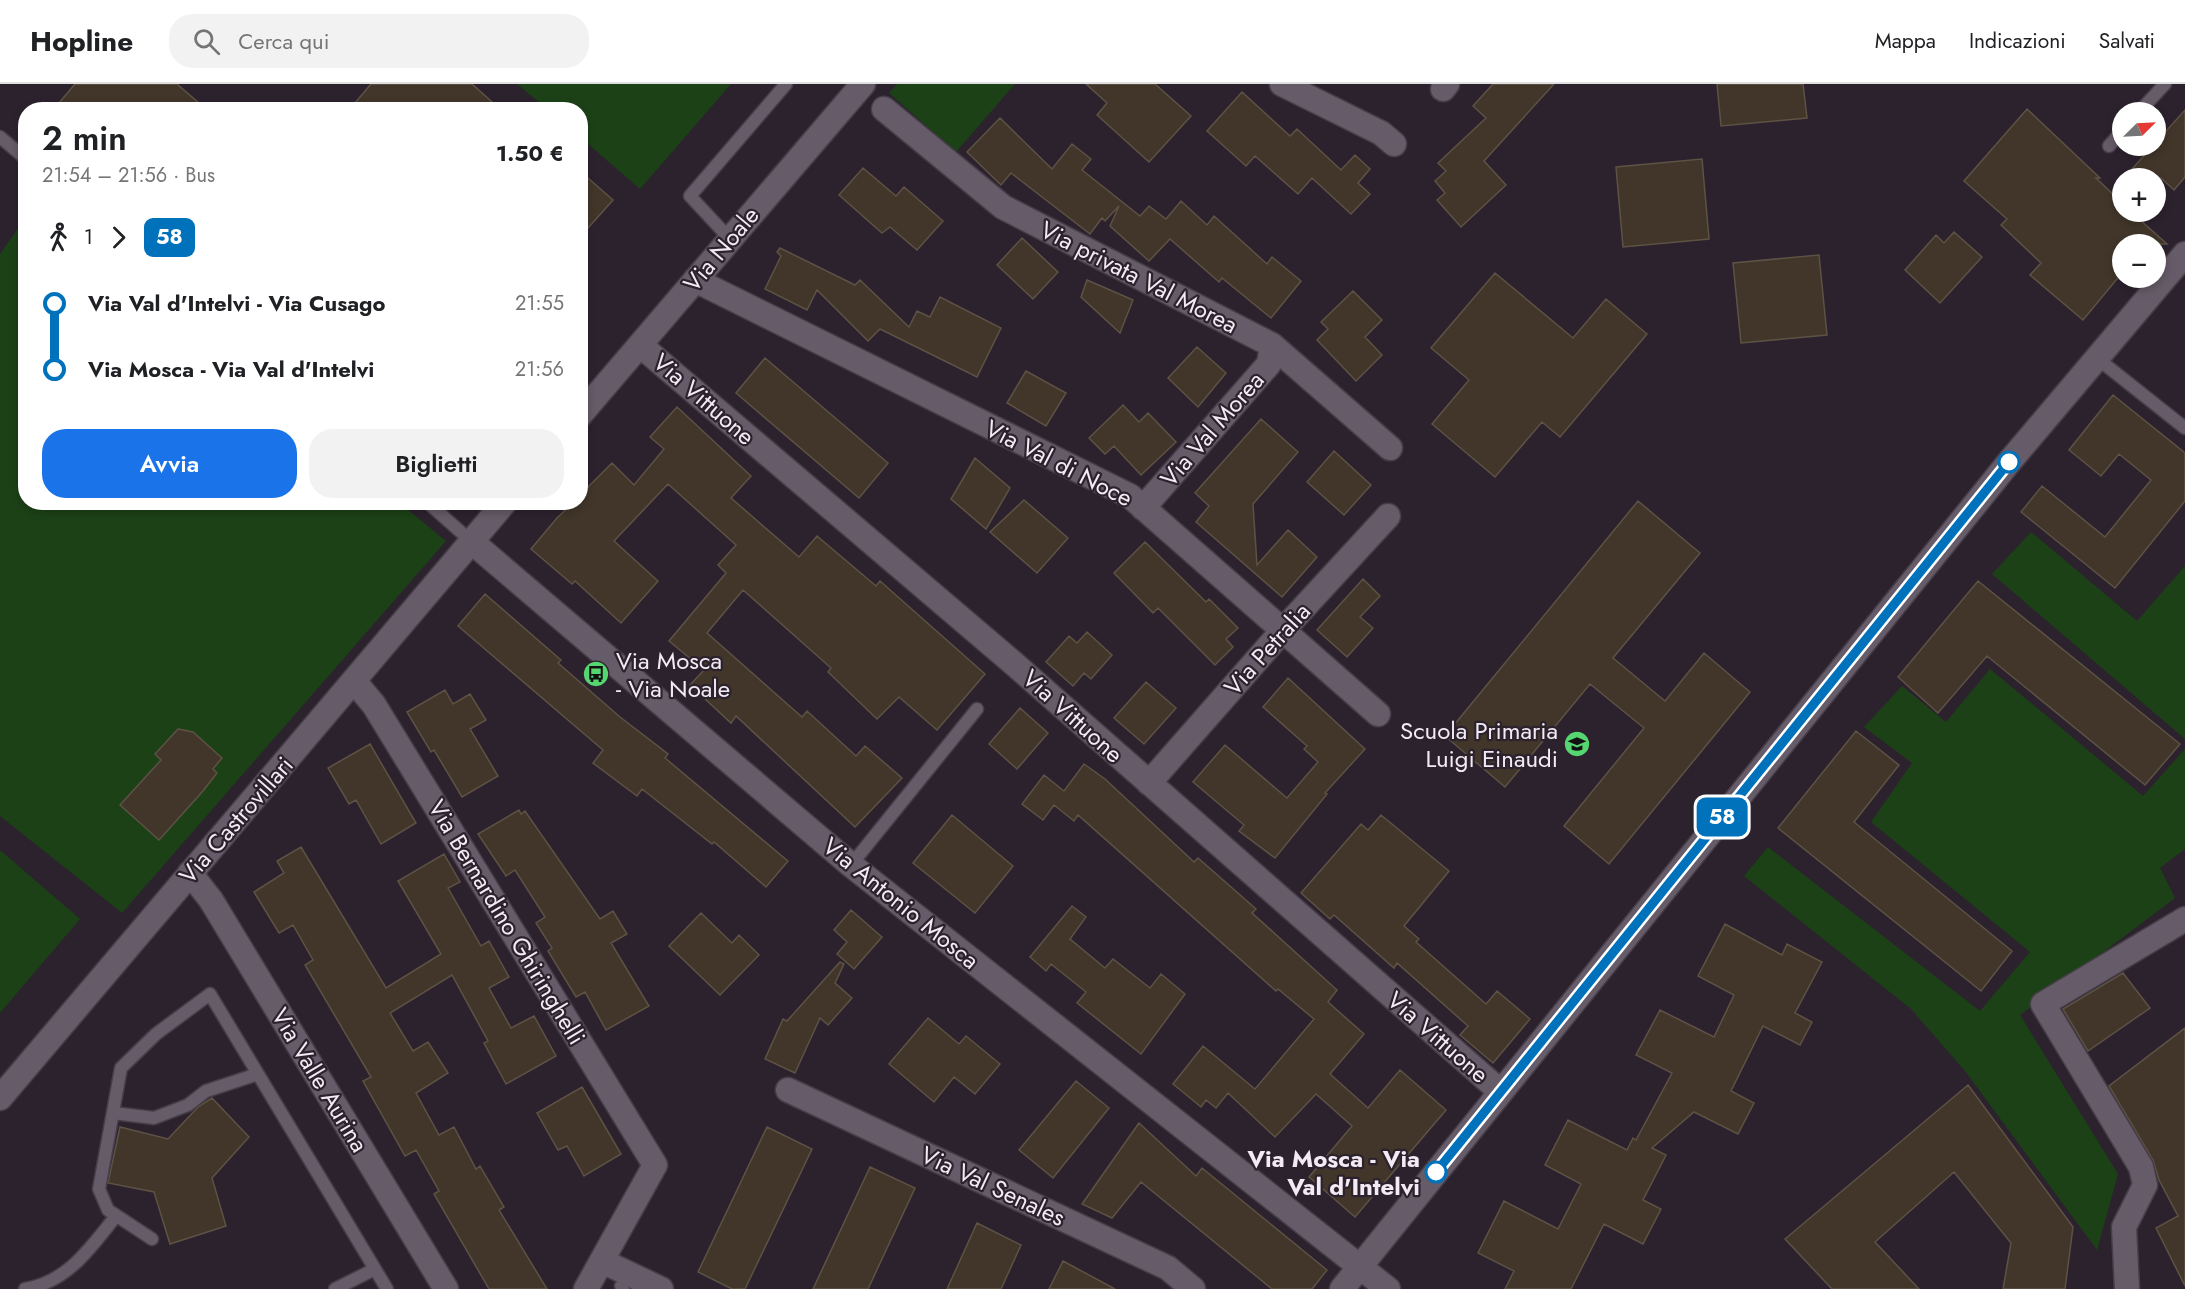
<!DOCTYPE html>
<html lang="it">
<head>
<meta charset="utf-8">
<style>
	body { margin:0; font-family:Jost,sans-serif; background:#f2f2f2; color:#202124; height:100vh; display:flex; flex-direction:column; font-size:22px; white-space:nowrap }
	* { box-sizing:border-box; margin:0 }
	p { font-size:20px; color:#757577 }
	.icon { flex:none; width:33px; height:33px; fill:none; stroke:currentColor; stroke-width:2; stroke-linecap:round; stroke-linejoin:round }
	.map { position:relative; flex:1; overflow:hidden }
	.sheet { position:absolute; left:18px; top:18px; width:570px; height:408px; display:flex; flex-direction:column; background:#fff; border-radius:24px; box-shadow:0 3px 9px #0003 }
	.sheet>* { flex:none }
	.badge { padding:0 12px; border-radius:9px; font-size:21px; line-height:39px }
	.needle { width:39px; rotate:66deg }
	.controls { position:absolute; left:2112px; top:18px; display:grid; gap:12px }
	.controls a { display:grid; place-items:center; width:54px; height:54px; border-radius:50%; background:#fff; box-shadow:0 3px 9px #0003; font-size:30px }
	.map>.badge { position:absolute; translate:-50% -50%; box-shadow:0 0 0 3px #fff }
	.legs { display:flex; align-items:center; gap:9px; height:66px; padding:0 24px; font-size:20px }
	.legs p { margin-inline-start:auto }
	.overview { display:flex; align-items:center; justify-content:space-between; height:102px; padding:0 24px }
	h1 { font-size:33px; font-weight:600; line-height:45px }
	.action { display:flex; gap:12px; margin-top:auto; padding:12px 24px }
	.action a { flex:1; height:69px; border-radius:24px; background:#1a73e8; color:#fff; font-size:24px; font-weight:600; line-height:69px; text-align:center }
	.action a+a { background:#f2f2f2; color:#202124 }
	ul { padding:0 24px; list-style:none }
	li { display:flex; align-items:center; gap:21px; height:66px; font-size:22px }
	li i { display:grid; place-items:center; width:9px; height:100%; margin:0 8px; background:currentColor }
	li i::after { content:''; width:15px; height:15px; margin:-8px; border:4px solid; border-radius:50%; background:#fff }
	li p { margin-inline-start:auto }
	li:first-child i { background:linear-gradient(#0000 50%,currentColor 0) }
	li:last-child i { background:linear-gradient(currentColor 50%,#0000 0) }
	header { display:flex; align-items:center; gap:36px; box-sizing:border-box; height:84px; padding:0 30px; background:#fff; border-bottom:2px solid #e0e0e0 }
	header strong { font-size:28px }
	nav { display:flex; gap:33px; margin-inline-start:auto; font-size:21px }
	.search { width:420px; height:54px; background:#f2f2f2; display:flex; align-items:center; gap:15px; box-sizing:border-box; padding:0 21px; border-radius:24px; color:#757577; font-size:22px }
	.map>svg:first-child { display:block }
</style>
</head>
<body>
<header>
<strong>Hopline</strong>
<div class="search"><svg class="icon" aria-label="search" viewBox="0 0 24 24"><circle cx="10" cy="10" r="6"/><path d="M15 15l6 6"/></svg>Cerca qui</div>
<nav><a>Mappa</a><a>Indicazioni</a><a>Salvati</a></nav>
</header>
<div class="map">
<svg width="2185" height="1205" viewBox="0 0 2185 1205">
	<rect width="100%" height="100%" fill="#2c222e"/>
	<!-- green -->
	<path fill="#1c4117" d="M 517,0 L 731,0 L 640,105 L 581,54 L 580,26 L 547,25 Z
		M 897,0 L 1015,0 L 956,68 L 889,9 Z
		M 25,134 L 26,418 L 400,419 L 446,457 L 122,829 L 0,732 L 0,170 Z
		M 2031,448 L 2137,537 L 2185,482 L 2185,655 L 1992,490 Z
		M 1990,585 L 2143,712 L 2185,665 L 2185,765 L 2160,784 L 2175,814 L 2020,931 L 2118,1090 L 2097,1166 L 1965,987 L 1911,925 L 1744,792 L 1768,763 L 1980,927 L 2030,868 L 1871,738 L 1912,679 L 1864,643 L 1902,602 L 1946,638 Z
		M 0,766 L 80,835 L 0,929 Z"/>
	<!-- building -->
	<path fill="#42362a" stroke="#5e5245" stroke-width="1.5" d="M 75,0 L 177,0 L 207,26 L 53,26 Z
		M 371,0 L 472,0 L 501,26 L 349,26 Z
		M 1086,0 L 1155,0 L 1191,32 L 1149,78 L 1097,31 L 1107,19 Z
		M 1493,0 L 1554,0 L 1484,77 L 1506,101 L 1461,143 L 1437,116 L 1445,109 L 1435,97 L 1446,87 L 1438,79 L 1486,34 L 1473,22 Z
		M 1717,0 L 1803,0 L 1807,34 L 1721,42 Z
		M 1242,8 L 1290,52 L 1297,45 L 1341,86 L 1355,71 L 1370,85 L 1358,99 L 1370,110 L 1351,130 L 1312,94 L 1298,110 L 1255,72 L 1246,82 L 1207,47 Z
		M 2027,25 L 2100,94 L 2096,94 L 2122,119 L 2122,128 L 2131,128 L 2167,160 L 2122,160 L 2122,189 L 2083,236 L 2030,191 L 2041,179 L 2001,141 L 2007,135 L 1964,97 Z
		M 2185,26 L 2185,93 L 2174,106 L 2161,94 L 2124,94 Z
		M 1000,34 L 1052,85 L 1072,60 L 1091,75 L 1082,86 L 1140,132 L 1149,122 L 1166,135 L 1181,117 L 1207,141 L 1214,132 L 1267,180 L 1272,173 L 1301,197 L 1271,234 L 1222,194 L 1219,198 L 1170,155 L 1149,177 L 1110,142 L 1119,122 L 1105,137 L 1102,134 L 1090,150 L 1011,89 L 1001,101 L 967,68 Z
		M 1702,75 L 1709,155 L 1623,163 L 1616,83 Z
		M 863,84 L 896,112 L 904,103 L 943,137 L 917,166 L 890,143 L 882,149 L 839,111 Z
		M 580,87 L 613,116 L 580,153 Z
		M 1954,148 L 1982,173 L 1940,219 L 1905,186 L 1936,151 L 1944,159 Z
		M 1022,154 L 1058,188 L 1033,215 L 997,181 Z
		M 780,164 L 855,201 L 860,196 L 909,243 L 917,227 L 930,233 L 940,213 L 1001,244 L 977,293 L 880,245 L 868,257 L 817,206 L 807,226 L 765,205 L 781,172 L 777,168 Z
		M 1819,171 L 1827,251 L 1741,259 L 1733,179 Z
		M 1495,189 L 1573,254 L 1606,215 L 1647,250 L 1560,353 L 1542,338 L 1495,393 L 1432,340 L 1469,296 L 1431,264 Z
		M 1087,196 L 1133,216 L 1120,249 L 1081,213 Z
		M 1353,207 L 1382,236 L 1365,253 L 1382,271 L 1356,297 L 1317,256 L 1328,245 L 1321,238 Z
		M 1197,263 L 1226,289 L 1198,323 L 1168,294 Z
		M 765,274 L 888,379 L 859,414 L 736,309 Z
		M 1026,287 L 1066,309 L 1046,342 L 1007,319 Z
		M 2113,311 L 2185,369 L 2185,417 L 2115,504 L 2021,428 L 2042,402 L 2105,453 L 2151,396 L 2119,370 L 2101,392 L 2069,366 Z
		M 1123,321 L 1139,338 L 1148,329 L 1176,358 L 1141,391 L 1114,362 L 1105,370 L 1089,354 Z
		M 677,323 L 751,392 L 731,414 L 799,473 L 817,452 L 876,502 L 880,497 L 985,590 L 937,646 L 899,613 L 877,635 L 828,588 L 831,584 L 743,506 L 707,549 L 802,633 L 807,627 L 856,672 L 865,662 L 902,694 L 855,743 L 736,632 L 731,639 L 690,601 L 704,586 L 669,557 L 726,489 L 718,481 L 736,461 L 668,400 L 614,457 L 658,497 L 621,539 L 575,497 L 572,500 L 531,465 L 557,434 L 574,418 L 580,418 L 580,411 L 612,379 L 634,401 L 664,365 L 650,353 Z
		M 1261,335 L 1298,368 L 1253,420 L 1257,481 L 1288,446 L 1317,473 L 1282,513 L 1196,438 L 1209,422 L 1195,409 Z
		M 1334,367 L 1371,401 L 1344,431 L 1307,398 Z
		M 975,374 L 1010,404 L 986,445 L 951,415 Z
		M 1024,416 L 1068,454 L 1037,489 L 990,448 Z
		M 1638,417 L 1700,469 L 1613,574 L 1665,617 L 1704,569 L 1750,608 L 1609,780 L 1564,742 L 1644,644 L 1590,600 L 1505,703 L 1445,652 Z
		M 1145,458 L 1206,518 L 1209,515 L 1238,544 L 1226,555 L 1233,563 L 1215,581 L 1158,524 L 1153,529 L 1114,489 Z
		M 1363,495 L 1380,512 L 1360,533 L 1373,544 L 1347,573 L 1317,546 Z
		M 1978,497 L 2180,660 L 2145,701 L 1987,572 L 1938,629 L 1898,593 Z
		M 485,510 L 561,576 L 558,579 L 620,633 L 668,670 L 665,674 L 788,777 L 766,803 L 714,758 L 712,760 L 642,705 L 637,712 L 593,679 L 603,666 L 458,542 Z
		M 1087,548 L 1112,571 L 1091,595 L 1084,589 L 1073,602 L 1046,578 L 1069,552 L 1077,559 Z
		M 1288,594 L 1365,665 L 1325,709 L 1327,710 L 1275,774 L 1239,747 L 1244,741 L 1193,698 L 1225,661 L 1287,714 L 1318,678 L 1304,665 L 1307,662 L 1263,623 Z
		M 1146,598 L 1176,624 L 1144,660 L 1114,634 Z
		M 445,606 L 453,620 L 470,610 L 486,636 L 470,645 L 498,692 L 462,713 L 434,666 L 431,668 L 407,628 Z
		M 1020,624 L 1048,649 L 1017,685 L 989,660 Z
		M 178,645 L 193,648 L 222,674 L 213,685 L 217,689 L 203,707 L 159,756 L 120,721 L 161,676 L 155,670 Z
		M 1856,647 L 1899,681 L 1854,738 L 2012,867 L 1981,907 L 1778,744 Z
		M 370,660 L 416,739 L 381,760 L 356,716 L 349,720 L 328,684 Z
		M 1084,680 L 1105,695 L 1194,778 L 1198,774 L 1256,825 L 1252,829 L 1337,906 L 1328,918 L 1364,950 L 1330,990 L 1368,1024 L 1400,986 L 1446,1026 L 1355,1133 L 1309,1093 L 1352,1042 L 1316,1010 L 1275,1053 L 1228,1009 L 1216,1024 L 1206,1016 L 1201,1023 L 1173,1000 L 1203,962 L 1255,1005 L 1314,935 L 1278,905 L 1276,907 L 1078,731 L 1074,737 L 1054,721 L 1043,736 L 1022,720 L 1044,691 L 1064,707 Z
		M 519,726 L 521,730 L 525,727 L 600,835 L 613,827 L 627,850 L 611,859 L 649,922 L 606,946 L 585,908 L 576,913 L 548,867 L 552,864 L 536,839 L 545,833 L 515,786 L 506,792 L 478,750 Z
		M 952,731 L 1013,782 L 975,829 L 913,779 Z
		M 1381,731 L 1449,787 L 1404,842 L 1419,855 L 1416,858 L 1486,920 L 1497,907 L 1530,935 L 1493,979 L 1460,951 L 1468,942 L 1397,879 L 1394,884 L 1334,831 L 1330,835 L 1301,809 L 1361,740 L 1368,746 Z
		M 301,763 L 386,904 L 441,870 L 398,797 L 444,770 L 460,798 L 448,804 L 481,862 L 489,857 L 509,893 L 489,904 L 511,944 L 534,932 L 556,972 L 506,1000 L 484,959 L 488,957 L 452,891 L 390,929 L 413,967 L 428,958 L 448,989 L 416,1009 L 439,1051 L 454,1043 L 476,1085 L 480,1082 L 504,1123 L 499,1126 L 547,1205 L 489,1205 L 434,1110 L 439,1107 L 416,1066 L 405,1072 L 363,997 L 371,993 L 305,881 L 313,876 L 293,841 L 279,849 L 254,808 L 284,789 L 277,777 Z
		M 1072,822 L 1086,833 L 1070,855 L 1105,884 L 1113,875 L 1150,904 L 1161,890 L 1185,910 L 1141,970 L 1077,919 L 1086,908 L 1051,880 L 1046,887 L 1030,873 Z
		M 851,826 L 882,853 L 854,885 L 837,870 L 847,858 L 834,846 Z
		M 701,829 L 732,859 L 739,851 L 759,871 L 720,911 L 669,862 Z
		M 1725,840 L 1782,871 L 1787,860 L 1822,878 L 1795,929 L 1812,938 L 1800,961 L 1763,942 L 1731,1007 L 1754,1019 L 1738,1050 L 1694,1028 L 1652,1064 L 1666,1071 L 1643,1116 L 1661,1125 L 1643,1160 L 1604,1140 L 1571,1205 L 1505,1205 L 1514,1187 L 1478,1169 L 1504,1117 L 1558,1145 L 1581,1100 L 1545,1081 L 1568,1036 L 1627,1066 L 1633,1054 L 1636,1056 L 1672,989 L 1636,971 L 1660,926 L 1714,953 L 1734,911 L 1698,892 Z
		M 840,878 L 844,880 L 835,899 L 852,914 L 828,941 L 820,934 L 795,989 L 765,975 L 783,935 L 787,937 Z
		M 2123,889 L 2150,924 L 2088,967 L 2063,925 Z
		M 928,934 L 959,960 L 966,952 L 1000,980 L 975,1010 L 954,993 L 934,1018 L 889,980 Z
		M 2185,944 L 2185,1202 L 2156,1144 L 2178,1132 L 2159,1096 L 2153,1076 L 2109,1002 Z
		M 1076,997 L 1109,1024 L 1053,1094 L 1019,1066 Z
		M 1968,1001 L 2073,1143 L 2065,1205 L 2003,1205 L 2011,1159 L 1954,1088 L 1875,1158 L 1919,1205 L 1832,1205 L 1785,1155 Z
		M 582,1003 L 621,1070 L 584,1092 L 567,1062 L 558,1066 L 537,1029 Z
		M 212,1014 L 249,1053 L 212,1094 L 226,1142 L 170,1160 L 154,1108 L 108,1099 L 120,1043 L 168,1055 L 198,1023 Z
		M 1139,1039 L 1196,1092 L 1202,1084 L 1327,1186 L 1312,1205 L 1272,1205 L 1141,1098 L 1112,1134 L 1082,1120 Z
		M 767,1043 L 812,1065 L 745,1205 L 732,1205 L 698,1188 Z
		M 870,1083 L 915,1104 L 868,1205 L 813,1205 Z
		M 977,1139 L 1021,1161 L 1001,1205 L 947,1205 Z
		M 1063,1177 L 1115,1205 L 1049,1205 Z"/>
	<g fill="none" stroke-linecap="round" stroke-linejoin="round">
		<!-- service casing -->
		<g stroke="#453d47" stroke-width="15">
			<path id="service" d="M 2139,28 L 2165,0
				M 0,53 L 26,75
				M 2109,62 L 2122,47
				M 730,155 L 690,112 L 786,0
				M 2098,275 L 2185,344
				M 427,418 L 472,458
				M 851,781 L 977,625
				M 113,1029 L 154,1034 L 188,1021 L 206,1007 L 258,990
				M 152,1155 L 108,1126 L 99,1105 L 121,984 L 156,950 L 210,910 L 387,1205
				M 621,1202 L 623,1205
				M 25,1205 C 68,1198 91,1163 116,1132
				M 335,1205 L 375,1185"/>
		</g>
		<!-- minor casing -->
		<g stroke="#453d47" stroke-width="27">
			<path id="minor" d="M 1282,0 L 1381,49 L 1394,60
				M 1443,5 L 1447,0
				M 884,25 L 1003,123 L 1272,261 L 1390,364
				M 695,196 L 1130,412 L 1378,630
				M 640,261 L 1012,578 L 1501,1008
				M 580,331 L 863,0
				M 1143,424 L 1269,280 L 1272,261
				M 472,458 L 851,781 L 1388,1205
				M 354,597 L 374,621 L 655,1081 L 586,1205
				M 1149,699 L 1284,545 L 1388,432
				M 190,789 L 211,816 L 446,1205
				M 788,1006 L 1168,1184 L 1193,1205
				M 0,1014 L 505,418
				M 602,1177 L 661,1205
				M 1342,1205 L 2010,377 L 2185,170
				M 2127,1205 L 2124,1143 L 2145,1101 L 2141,1083 L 2043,920 L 2185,835"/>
		</g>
		<!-- service -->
		<use href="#service" stroke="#665b68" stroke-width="12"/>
		<!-- minor -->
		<use href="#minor" stroke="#665b68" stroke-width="24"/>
	</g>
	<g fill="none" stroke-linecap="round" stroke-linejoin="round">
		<!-- line-1 casing -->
		<g stroke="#fff" stroke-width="14">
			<path id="line-1" d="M 1436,1088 L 2009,378"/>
		</g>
		<!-- line-1 -->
		<use href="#line-1" stroke="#0072bc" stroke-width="9"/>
	</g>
	<!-- icons -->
	<defs>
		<g id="bus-disc" transform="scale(1.35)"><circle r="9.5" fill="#55d671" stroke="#2c222e"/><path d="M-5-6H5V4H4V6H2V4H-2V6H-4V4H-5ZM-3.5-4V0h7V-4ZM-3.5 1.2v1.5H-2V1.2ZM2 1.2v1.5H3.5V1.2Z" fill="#111"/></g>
		<g id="school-disc" transform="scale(1.35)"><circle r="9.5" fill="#55d671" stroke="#2c222e"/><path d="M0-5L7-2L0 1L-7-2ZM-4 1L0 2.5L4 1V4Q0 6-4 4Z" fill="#111"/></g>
	</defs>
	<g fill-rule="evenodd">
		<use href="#bus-disc" x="596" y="590"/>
		<use href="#school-disc" x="1577" y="660"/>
	</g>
	<!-- markers -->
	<g fill="#fff" stroke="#0072bc" stroke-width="3">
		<circle cx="2009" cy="378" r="10"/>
		<circle cx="1436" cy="1088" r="10"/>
	</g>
	<g text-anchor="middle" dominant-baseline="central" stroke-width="4.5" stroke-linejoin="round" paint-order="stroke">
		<!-- street labels -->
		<g font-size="24" fill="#f2ebf3" stroke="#2c222e">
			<text transform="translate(721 165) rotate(-50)">Via Noale</text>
			<text transform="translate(1139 193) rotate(27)">Via privata Val Morea</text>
			<text transform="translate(704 315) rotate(41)">Via Vittuone</text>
			<text transform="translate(1212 345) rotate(-49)">Via Val Morea</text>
			<text transform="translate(1059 379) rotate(27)">Via Val di Noce</text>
			<text transform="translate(1267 565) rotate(-48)">Via Petralia</text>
			<text transform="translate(1073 632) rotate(42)">Via Vittuone</text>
			<text transform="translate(236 736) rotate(-49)">Via Castrovillari</text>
			<text transform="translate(901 819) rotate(39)">Via Antonio Mosca</text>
			<text transform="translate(507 838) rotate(59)">Via Bernardino Ghiringhelli</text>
			<text transform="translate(1438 953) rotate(41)">Via Vittuone</text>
			<text transform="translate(320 996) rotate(59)">Via Valle Aurina</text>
			<text transform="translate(993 1102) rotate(25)">Via Val Senales</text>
		</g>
		<!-- poi labels -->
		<g font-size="24" fill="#f2ebf3" stroke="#2c222e" text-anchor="start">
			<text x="616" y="576">Via Mosca<tspan x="616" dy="28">- Via Noale</tspan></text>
			<text x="1558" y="646" text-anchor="end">Scuola Primaria<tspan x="1558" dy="28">Luigi Einaudi</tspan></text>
		</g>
		<!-- stop labels -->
		<g font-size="24" font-weight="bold" fill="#f2ebf3" stroke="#2c222e" text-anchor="end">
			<text x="1420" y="1074">Via Mosca - Via<tspan x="1420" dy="28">Val d'Intelvi</tspan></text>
		</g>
	</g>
</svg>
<div class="controls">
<a><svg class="needle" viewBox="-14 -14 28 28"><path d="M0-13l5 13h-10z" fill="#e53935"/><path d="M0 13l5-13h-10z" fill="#757577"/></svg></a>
<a>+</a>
<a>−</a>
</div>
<b class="badge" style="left:1722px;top:733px;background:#0072bc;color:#fff">58</b>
<section class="sheet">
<div class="overview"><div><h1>2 min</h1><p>21:54 – 21:56 · Bus</p></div><b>1.50 €</b></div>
<div class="legs"><svg class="icon" aria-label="walk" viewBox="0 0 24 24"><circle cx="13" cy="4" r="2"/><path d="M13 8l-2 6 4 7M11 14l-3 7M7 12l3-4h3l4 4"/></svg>1<svg class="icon" aria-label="forward" viewBox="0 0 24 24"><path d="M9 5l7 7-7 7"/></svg><b class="badge" style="background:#0072bc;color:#fff">58</b></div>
<ul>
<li><i style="color:#0072bc"></i><b>Via Val d'Intelvi - Via Cusago</b><p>21:55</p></li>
<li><i style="color:#0072bc"></i><b>Via Mosca - Via Val d'Intelvi</b><p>21:56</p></li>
</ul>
<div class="action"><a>Avvia</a><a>Biglietti</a></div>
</section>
</div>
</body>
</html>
